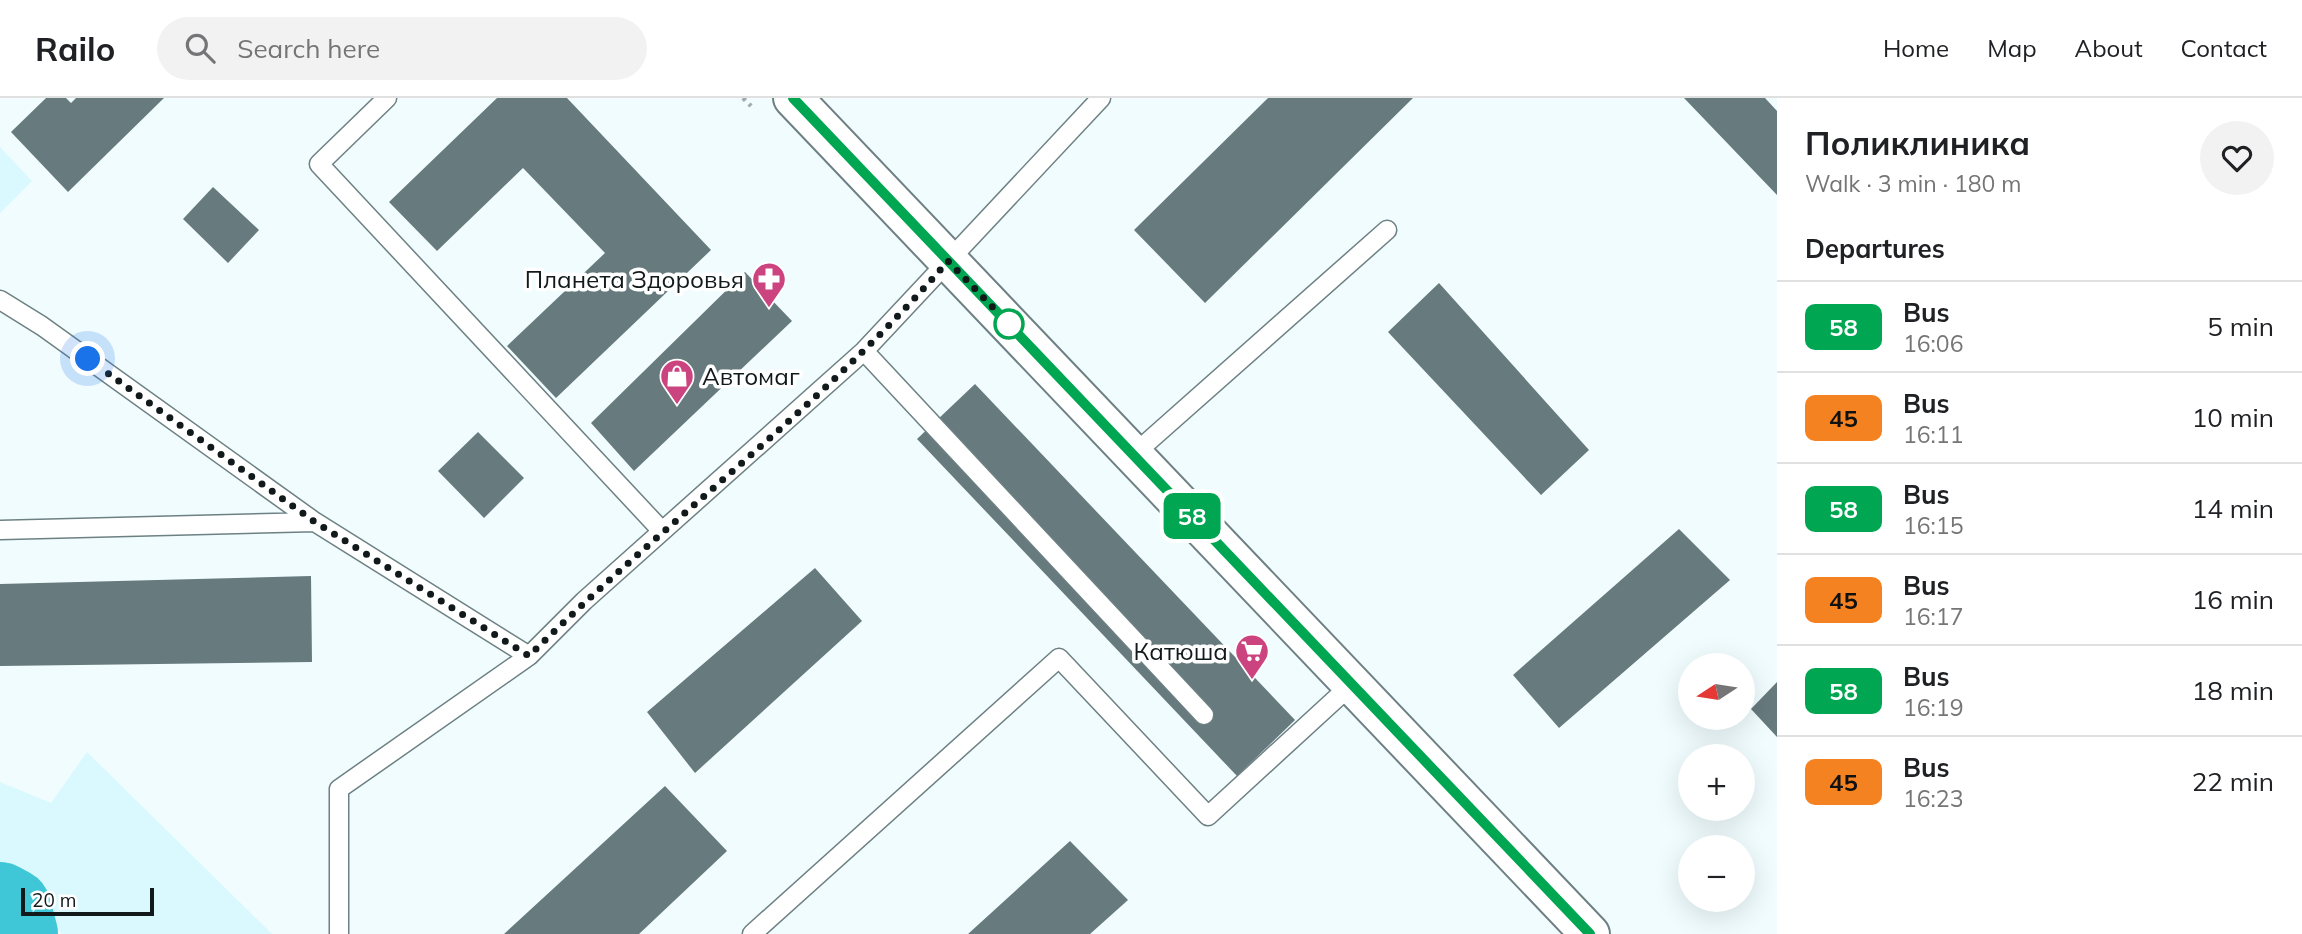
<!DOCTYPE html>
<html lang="en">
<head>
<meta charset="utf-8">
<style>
	body { margin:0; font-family:Mulish,sans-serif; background:#f2f2f2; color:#202124; height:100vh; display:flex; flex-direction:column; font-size:26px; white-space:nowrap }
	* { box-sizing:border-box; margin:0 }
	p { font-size:23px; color:#757577 }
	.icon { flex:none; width:38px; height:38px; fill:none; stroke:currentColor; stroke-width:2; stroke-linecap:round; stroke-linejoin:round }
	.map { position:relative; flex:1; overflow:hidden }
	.sheet { display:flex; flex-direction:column; background:#fff; width:525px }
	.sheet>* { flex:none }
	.badge { padding:0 14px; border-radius:10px; font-size:24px; line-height:46px }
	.needle { width:46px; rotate:258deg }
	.fabs { position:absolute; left:1678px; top:555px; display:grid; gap:14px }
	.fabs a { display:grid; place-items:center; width:77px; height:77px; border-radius:50%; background:#fff; box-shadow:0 7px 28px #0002; font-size:35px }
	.scale { position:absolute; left:21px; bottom:18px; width:133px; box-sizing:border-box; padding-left:7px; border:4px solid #11191a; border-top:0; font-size:19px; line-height:24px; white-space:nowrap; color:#11191a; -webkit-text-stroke:5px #fff; paint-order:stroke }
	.you { position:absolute; width:35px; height:35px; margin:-18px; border:5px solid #fff; border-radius:50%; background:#1a73e8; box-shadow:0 0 0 10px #1a73e833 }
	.map>.badge { position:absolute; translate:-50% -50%; box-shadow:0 0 0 4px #fff }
	h2 { padding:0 28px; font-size:26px; line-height:63px }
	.round { display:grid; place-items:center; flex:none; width:74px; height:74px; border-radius:37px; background:#f2f2f2 }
	.summary { display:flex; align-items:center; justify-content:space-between; height:119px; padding:0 28px }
	h1 { font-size:33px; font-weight:700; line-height:52px }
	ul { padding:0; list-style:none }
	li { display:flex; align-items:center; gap:21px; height:91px; padding:0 28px; border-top:2px solid #e0e0e0 }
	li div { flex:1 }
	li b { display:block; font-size:26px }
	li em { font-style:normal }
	li .badge { min-width:77px; font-weight:700; text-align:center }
	header { display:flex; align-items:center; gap:42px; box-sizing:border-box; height:98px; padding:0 35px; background:#fff; border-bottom:2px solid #e0e0e0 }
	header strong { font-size:33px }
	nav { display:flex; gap:38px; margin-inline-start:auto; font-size:24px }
	.search { width:490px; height:63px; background:#f2f2f2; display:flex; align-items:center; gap:18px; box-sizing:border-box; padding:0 24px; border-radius:38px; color:#757577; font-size:26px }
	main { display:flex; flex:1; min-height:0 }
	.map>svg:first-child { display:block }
</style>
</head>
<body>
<header>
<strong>Railo</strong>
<div class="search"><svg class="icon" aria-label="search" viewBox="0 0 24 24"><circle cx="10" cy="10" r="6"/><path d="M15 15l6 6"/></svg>Search here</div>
<nav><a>Home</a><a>Map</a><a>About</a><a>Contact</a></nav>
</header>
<main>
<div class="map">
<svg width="1777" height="836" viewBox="0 0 1777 836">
	<rect width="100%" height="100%" fill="#f0fcfe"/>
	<!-- built -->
	<path fill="#daf9fe" d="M 0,49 L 32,83 L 0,115 Z
		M 87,654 L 272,836 L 62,836 L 0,773 L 0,684 L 51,705 Z"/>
	<!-- green -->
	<path fill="#7ae9f8" d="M 0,804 L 11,810 L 18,836 L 0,836 Z"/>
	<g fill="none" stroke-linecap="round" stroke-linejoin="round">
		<!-- river -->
		<path stroke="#3fc6d7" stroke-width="80" d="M 0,804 L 11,810 L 18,836"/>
	</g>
	<!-- building -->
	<path fill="#677a7d" d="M 46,0 L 66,0 L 71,5 L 76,0 L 164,0 L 68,94 L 11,34 Z
		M 497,0 L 567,0 L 711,152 L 556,300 L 507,248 L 605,155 L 523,70 L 437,153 L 389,104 Z
		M 1268,0 L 1413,0 L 1205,205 L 1134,132 Z
		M 1684,0 L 1765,0 L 1777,13 L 1777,97 Z
		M 213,89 L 259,132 L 228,165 L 183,121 Z
		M 745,174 L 792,223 L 634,373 L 591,325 Z
		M 1439,185 L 1589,352 L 1541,397 L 1388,234 Z
		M 975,286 L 1295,622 L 1237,678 L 917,341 Z
		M 478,334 L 524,380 L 484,420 L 438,373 Z
		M 1679,431 L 1730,482 L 1559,630 L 1513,577 Z
		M 815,470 L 862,523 L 695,675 L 647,614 Z
		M 311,478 L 312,564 L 0,568 L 0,486 Z
		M 1777,584 L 1777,639 L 1751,611 Z
		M 665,688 L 727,753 L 639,836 L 504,836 Z
		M 1070,743 L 1128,802 L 1090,836 L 968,836 Z"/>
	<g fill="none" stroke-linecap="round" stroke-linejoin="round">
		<!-- lane casing -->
		<g stroke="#6d8083" stroke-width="21">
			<path id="lane" d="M 387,0 L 319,66 L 662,433
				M 0,202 L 42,228 L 315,424
				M 864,253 L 1204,617
				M 1133,357 L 1387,132
				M 0,432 L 315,424 L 529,558 L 584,503 L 864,253 L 1101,0
				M 339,836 L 339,691 L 529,558
				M 752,836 L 1059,560 L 1208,718 L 1352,586"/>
		</g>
		<!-- secondary casing -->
		<g stroke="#6d8083" stroke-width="42">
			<path id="secondary" d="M 793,0 L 1590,836"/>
		</g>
		<!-- path -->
		<path stroke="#a1abad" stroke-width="4.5" stroke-dasharray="3.5 5" stroke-linecap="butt" d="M 743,0 L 751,8"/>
		<!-- lane -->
		<use href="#lane" stroke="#fff" stroke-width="18"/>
		<!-- secondary -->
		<use href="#secondary" stroke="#fff" stroke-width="38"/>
	</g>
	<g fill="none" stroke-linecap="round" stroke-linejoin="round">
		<!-- line casing -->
		<g stroke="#fff" stroke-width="16">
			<path id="line" d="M 793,0 L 1590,836"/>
		</g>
		<!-- line -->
		<use href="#line" stroke="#00a651" stroke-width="10"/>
		<!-- walk -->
		<path stroke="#11191a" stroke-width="7" stroke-dasharray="0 12.6" d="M 88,261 L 315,424 L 529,558 C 665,423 823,308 948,163 L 1009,226"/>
	</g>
	<!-- icons -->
	<defs>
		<g id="pharmacy-pin" transform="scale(1.75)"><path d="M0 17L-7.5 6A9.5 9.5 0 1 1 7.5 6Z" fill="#cb437f" stroke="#fff"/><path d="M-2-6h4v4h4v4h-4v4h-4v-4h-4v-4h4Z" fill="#fff"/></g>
		<g id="shop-pin" transform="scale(1.75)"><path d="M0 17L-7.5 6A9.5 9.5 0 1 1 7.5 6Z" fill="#cb437f" stroke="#fff"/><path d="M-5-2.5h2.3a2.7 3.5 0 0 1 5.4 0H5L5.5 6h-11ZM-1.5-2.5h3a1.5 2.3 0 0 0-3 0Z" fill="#fff"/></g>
		<g id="supermarket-pin" transform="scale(1.75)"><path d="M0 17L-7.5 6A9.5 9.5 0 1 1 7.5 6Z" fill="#cb437f" stroke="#fff"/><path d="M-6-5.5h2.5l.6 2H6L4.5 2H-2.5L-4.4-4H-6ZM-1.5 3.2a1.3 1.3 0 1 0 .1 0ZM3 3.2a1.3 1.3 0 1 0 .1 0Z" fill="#fff"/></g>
	</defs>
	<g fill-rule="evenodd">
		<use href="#pharmacy-pin" x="769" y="181"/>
		<use href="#shop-pin" x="677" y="278"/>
		<use href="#supermarket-pin" x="1252" y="553"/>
	</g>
	<!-- markers -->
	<circle fill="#fff" stroke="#00a651" stroke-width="3.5" cx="1009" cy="226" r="14"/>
	<g text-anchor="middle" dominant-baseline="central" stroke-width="7" stroke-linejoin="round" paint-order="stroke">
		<!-- poi labels -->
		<g font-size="24" fill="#11191a" stroke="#fff" text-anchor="end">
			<text x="744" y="181">Планета Здоровья</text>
			<text x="702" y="278" text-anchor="start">Автомаг</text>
			<text x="1228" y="553">Катюша</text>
		</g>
	</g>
</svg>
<div class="fabs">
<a><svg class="needle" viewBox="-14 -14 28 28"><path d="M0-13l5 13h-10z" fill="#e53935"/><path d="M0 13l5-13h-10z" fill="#757577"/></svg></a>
<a>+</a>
<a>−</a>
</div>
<div class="scale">20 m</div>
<div class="you" style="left:88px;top:261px"></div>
<b class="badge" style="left:1192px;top:418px;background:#00a651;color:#fff">58</b>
</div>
<section class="sheet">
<div class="summary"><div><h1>Поликлиника</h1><p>Walk · 3 min · 180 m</p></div><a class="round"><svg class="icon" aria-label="heart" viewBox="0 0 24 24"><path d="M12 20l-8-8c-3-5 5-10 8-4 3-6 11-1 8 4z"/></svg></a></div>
<h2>Departures</h2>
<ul>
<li><span class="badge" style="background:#00a651;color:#fff">58</span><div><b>Bus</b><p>16:06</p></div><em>5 min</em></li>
<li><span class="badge" style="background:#f58220;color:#111">45</span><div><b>Bus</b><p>16:11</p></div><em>10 min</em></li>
<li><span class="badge" style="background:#00a651;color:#fff">58</span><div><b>Bus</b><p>16:15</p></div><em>14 min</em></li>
<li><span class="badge" style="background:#f58220;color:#111">45</span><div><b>Bus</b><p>16:17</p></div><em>16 min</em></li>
<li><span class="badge" style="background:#00a651;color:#fff">58</span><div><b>Bus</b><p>16:19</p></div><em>18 min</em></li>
<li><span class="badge" style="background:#f58220;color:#111">45</span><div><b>Bus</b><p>16:23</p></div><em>22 min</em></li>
</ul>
</section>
</main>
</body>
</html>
